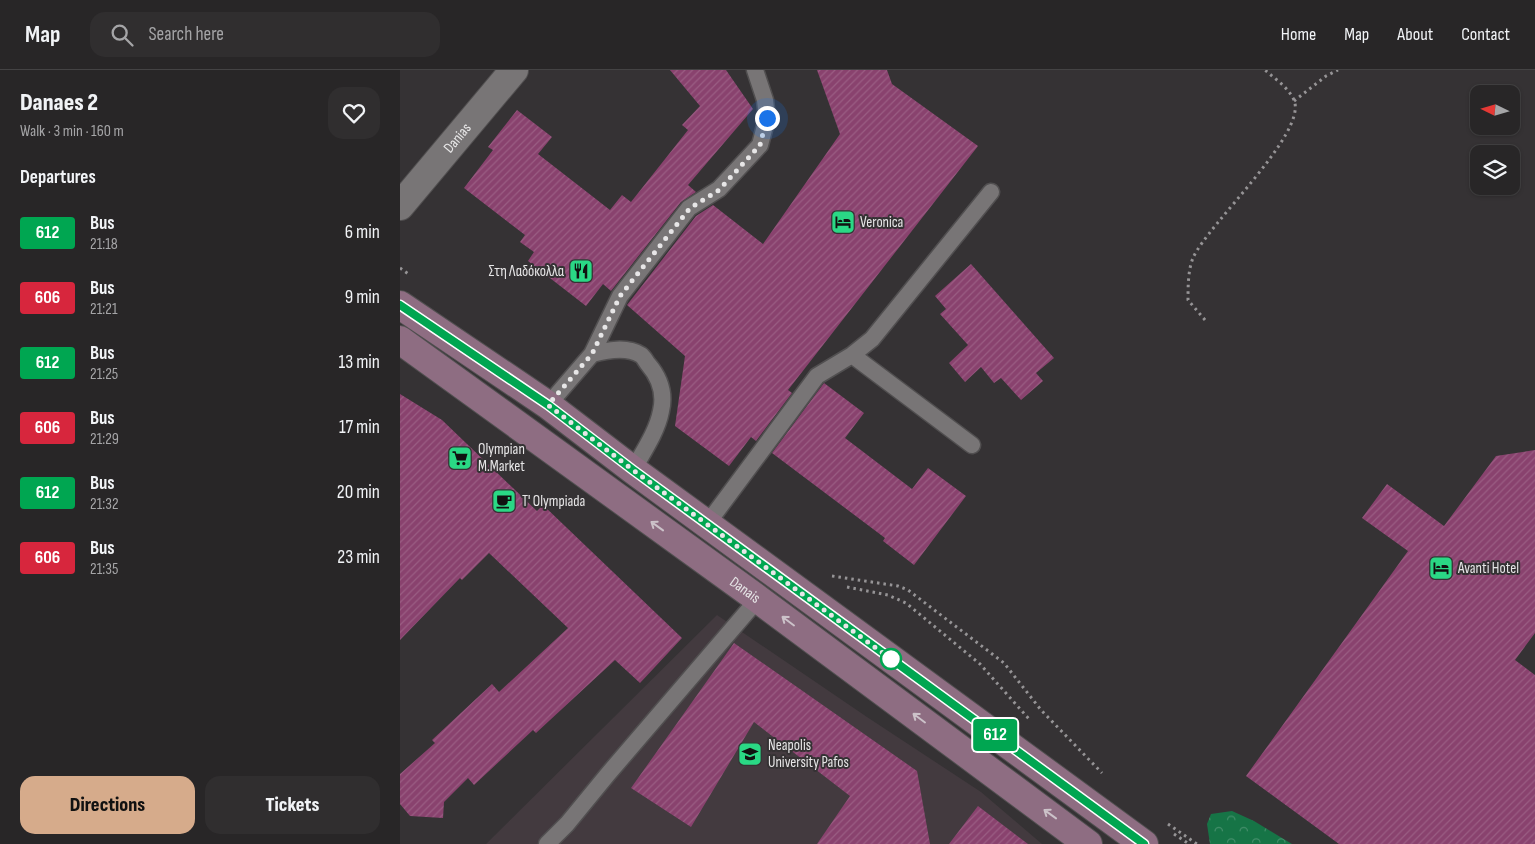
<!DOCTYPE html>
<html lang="en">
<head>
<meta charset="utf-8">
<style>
	body { margin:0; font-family:"Sofia Sans Condensed",sans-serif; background:#302e2f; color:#f1f3f6; height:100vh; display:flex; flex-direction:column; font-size:19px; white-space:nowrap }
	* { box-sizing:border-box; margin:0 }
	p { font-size:16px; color:#a5a5a7 }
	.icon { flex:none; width:28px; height:28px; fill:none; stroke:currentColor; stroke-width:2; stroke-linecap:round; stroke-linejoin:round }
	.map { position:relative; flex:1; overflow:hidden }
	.drawer { display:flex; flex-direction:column; background:#282627; width:400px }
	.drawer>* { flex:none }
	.badge { padding:0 10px; border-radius:4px; font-size:18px; line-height:32px }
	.needle { width:32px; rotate:275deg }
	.fabs { position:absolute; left:1070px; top:15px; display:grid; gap:10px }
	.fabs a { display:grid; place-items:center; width:50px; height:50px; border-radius:10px; background:#282627; box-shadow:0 1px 4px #0004,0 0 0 1px #444344; font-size:25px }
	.you { position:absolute; width:25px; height:25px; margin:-12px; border:4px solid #fff; border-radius:50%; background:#1a73e8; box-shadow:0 0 0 8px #1a73e833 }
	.map>.badge { position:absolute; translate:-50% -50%; box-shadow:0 0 0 2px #fff }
	h2 { padding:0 20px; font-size:19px; line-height:45px }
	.round { display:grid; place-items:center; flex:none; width:52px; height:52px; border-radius:15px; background:#302e2f }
	.summary { display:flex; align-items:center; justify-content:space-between; height:85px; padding:0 20px }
	h1 { font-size:24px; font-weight:800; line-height:38px }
	.button { display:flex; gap:10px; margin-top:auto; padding:10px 20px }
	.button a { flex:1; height:58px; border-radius:15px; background:#d6ab8b; color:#111; font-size:20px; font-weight:800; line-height:58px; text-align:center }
	.button a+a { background:#302e2f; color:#f1f3f6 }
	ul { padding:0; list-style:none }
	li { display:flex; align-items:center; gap:15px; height:65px; padding:0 20px }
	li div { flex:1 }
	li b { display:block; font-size:19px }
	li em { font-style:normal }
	li .badge { min-width:55px; font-weight:700; text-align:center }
	header { display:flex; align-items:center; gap:30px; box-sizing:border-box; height:70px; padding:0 25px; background:#282627; border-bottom:1px solid #444344 }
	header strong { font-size:24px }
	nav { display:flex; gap:28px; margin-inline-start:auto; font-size:18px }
	.search { width:350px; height:45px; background:#302e2f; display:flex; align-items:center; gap:12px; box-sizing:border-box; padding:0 18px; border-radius:15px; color:#a5a5a7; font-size:19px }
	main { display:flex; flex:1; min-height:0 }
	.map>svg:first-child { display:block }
</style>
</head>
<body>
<header>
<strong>Map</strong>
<div class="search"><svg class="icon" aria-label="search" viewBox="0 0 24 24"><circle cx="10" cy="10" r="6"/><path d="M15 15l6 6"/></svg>Search here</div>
<nav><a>Home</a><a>Map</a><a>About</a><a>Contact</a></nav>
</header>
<main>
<section class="drawer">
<div class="summary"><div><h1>Danaes 2</h1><p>Walk · 3 min · 160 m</p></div><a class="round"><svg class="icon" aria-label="heart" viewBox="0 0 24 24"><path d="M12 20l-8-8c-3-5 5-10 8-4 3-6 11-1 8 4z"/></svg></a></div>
<h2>Departures</h2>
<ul>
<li><span class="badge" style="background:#00a651;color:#fff">612</span><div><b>Bus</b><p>21:18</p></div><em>6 min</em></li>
<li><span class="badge" style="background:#d7263d;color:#fff">606</span><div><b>Bus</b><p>21:21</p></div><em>9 min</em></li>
<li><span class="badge" style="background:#00a651;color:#fff">612</span><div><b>Bus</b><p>21:25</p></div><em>13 min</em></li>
<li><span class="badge" style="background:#d7263d;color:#fff">606</span><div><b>Bus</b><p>21:29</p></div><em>17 min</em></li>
<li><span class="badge" style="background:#00a651;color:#fff">612</span><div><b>Bus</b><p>21:32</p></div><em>20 min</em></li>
<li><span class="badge" style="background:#d7263d;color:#fff">606</span><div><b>Bus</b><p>21:35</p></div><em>23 min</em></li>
</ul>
<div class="button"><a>Directions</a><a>Tickets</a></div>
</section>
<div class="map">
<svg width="1135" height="774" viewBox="0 0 1135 774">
	<defs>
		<pattern id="forest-crowns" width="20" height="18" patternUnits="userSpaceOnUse" patternTransform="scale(1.25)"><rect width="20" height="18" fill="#167446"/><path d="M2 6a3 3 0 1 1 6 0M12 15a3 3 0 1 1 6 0" fill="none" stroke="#438e6a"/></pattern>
		<pattern id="building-hatch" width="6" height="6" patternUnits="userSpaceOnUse" patternTransform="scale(1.25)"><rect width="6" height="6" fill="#89426e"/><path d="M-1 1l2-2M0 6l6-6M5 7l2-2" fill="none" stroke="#9a5d83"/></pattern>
	</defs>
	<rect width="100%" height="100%" fill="#353234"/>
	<!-- built -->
	<path fill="#433a3f" d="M 317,545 L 467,647 L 581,722 L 642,774 L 86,774 Z"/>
	<!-- forest -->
	<path fill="url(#forest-crowns)" d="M 832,741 L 854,751 L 892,774 L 810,774 L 807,754 L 811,744 Z"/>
	<!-- building -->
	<path fill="url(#building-hatch)" d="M 270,0 L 326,0 L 353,39 L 288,115 L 296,122 L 281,132 L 211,221 L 203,214 L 186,236 L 128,191 L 134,182 L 120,172 L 125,165 L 64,118 L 93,80 L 88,77 L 117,40 L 152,67 L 138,84 L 210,140 L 222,125 L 231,132 L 288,60 L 282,55 L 300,36 Z
		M 417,0 L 487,0 L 492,14 L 578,76 L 388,320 L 392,323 L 356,371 L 351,367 L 329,396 L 275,356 L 285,286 L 227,235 L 296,146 L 313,135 L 363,174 L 440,64 Z
		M 571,194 L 654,288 L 636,303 L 643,311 L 621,330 L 601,308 L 594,313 L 581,297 L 565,312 L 549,293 L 568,275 L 540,244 L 546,239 L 535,226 Z
		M 424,313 L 464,343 L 445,368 L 512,419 L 528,398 L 566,426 L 514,495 L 483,471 L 485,468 L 372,383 Z
		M 0,324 L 42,350 L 137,441 L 143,435 L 282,568 L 240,613 L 215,590 L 136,663 L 133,660 L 74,715 L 68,708 L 44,732 L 43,748 L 10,746 L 0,734 L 0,704 L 35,673 L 32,670 L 92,614 L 99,622 L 168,558 L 89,483 L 62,510 L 60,508 L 0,570 Z
		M 1135,380 L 1135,563 L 1115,590 L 1135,605 L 1135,774 L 939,774 L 846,706 L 1008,481 L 962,448 L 987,414 L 1044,456 L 1096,386 Z
		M 334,573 L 517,701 L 530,774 L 417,774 L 450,726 L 354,652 L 291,757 L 231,718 Z
		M 578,736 L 628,774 L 549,774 Z"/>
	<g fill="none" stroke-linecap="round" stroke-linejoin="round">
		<!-- service casing -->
		<g stroke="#514f50" stroke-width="19">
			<path id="service" d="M 192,284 C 207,280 227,276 241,285 C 244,287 246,292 248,294 C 260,308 265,324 261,341 C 257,362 243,382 233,400
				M 452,285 L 572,375
				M 148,335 L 192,284 L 220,226 L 289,138 L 319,119 L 360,75 L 367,48 L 365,30 L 355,0
				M 307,454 L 417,306 L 452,285 L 472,269 L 591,122
				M 147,774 L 167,754 L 208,704 L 358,529"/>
		</g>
		<!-- minor casing -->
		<g stroke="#514f50" stroke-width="30">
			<g id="minor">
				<path id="s1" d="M 0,136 L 114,0"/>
			</g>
		</g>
		<!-- secondary casing -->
		<g stroke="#514f50" stroke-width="30">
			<g id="secondary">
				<path d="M 0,235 L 148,335 L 233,400 L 744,774"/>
				<path id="s2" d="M 0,270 L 358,529 L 688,774"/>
			</g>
		</g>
		<!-- path -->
		<path stroke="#969496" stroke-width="3" stroke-dasharray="2.5 4" stroke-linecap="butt" d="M 894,31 L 926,6 L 938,0
			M 0,198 L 10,205
			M 805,250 L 788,230 C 788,217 788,200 793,188 C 807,155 908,63 894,30 C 888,17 875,9 865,0
			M 432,506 L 498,516 L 508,520 L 604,593 L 641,640 L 702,703
			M 447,517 L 488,525 L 506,533 L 580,594 L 629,649
			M 768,754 L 797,774
			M 774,764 L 789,774"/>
		<!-- service -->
		<use href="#service" stroke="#787576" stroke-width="16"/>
		<!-- minor -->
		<use href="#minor" stroke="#787576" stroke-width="28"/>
		<!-- secondary -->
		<use href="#secondary" stroke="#8e6d82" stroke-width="28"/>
	</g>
	<!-- one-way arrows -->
	<defs><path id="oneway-shaft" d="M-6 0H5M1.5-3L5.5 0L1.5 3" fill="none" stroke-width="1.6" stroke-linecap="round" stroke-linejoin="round" transform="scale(1.25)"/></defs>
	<g stroke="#ccc2c9">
		<use href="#oneway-shaft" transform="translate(257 456) rotate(-144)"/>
		<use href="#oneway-shaft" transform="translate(388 551) rotate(-143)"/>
		<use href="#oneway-shaft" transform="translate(519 648) rotate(-143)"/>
		<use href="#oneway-shaft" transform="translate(650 744) rotate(-144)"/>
	</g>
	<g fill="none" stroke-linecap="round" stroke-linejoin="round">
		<!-- line casing -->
		<g stroke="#fff" stroke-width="11">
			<path id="line" d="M 0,235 L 148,335 L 233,400 L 744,774"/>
		</g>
		<!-- line -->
		<use href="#line" stroke="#00a651" stroke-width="8"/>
		<!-- walk -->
		<path stroke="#e7e6e7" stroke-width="5" stroke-dasharray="0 9" d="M 367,48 L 360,75 L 319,120 L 290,138 L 220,226 L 192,284 L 148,335 L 233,400 L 491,589"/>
	</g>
	<!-- icons -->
	<defs>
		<g id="hotel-square" transform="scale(1.25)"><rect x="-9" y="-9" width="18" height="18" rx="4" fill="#2ad885" stroke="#353234"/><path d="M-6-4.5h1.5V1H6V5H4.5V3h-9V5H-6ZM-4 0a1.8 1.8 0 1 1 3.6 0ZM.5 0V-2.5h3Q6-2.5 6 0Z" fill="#111"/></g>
		<g id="restaurant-square" transform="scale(1.25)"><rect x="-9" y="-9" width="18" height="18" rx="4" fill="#2ad885" stroke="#353234"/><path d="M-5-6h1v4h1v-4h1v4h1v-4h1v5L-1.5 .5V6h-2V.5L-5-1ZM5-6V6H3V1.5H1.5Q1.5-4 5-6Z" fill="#111"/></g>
		<g id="supermarket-square" transform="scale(1.25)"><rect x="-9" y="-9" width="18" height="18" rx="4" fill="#2ad885" stroke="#353234"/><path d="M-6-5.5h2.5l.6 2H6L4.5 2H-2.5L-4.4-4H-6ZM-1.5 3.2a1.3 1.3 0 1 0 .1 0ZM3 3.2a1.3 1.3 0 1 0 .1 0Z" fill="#111"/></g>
		<g id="cafe-square" transform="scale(1.25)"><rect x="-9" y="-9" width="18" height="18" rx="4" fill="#2ad885" stroke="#353234"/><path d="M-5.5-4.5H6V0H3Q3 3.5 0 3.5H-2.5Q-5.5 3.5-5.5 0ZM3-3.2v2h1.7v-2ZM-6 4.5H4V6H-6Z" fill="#111"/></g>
		<g id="university-square" transform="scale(1.25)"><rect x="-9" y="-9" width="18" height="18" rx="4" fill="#2ad885" stroke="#353234"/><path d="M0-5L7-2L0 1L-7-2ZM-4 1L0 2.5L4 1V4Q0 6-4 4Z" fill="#111"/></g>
	</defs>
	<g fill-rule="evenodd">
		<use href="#hotel-square" x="443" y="152"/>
		<use href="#restaurant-square" x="181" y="201"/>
		<use href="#supermarket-square" x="60" y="388"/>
		<use href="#cafe-square" x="104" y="431"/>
		<use href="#hotel-square" x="1041" y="498"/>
		<use href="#university-square" x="350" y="684"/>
	</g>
	<!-- markers -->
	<circle fill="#fff" stroke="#00a651" stroke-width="2.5" cx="491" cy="589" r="10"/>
	<g text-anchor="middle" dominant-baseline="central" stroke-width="4" stroke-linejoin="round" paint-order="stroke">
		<!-- street labels -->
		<g font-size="15" fill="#e7e6e7" stroke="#353234">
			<text stroke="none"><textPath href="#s1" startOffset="89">Danias</textPath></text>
			<text stroke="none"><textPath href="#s2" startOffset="426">Danais</textPath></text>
		</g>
		<!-- poi labels -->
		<g font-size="15" fill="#e7e6e7" stroke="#353234" text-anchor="start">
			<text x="460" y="152">Veronica</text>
			<text x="164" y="201" text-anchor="end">Στη Λαδόκολλα</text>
			<text x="78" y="379">Olympian<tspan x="78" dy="17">M.Market</tspan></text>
			<text x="122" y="431">T' Olympiada</text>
			<text x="1058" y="498">Avanti Hotel</text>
			<text x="368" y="675">Neapolis<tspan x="368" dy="17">University Pafos</tspan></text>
		</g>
	</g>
</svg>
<div class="fabs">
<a><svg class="needle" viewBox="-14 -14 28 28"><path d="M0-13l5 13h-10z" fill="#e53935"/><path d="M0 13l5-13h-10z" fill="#a5a5a7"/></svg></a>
<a><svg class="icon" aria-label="layers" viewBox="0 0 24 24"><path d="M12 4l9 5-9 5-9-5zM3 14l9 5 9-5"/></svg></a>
</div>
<div class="you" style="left:367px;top:48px"></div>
<b class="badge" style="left:595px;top:665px;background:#00a651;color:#fff">612</b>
</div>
</main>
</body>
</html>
